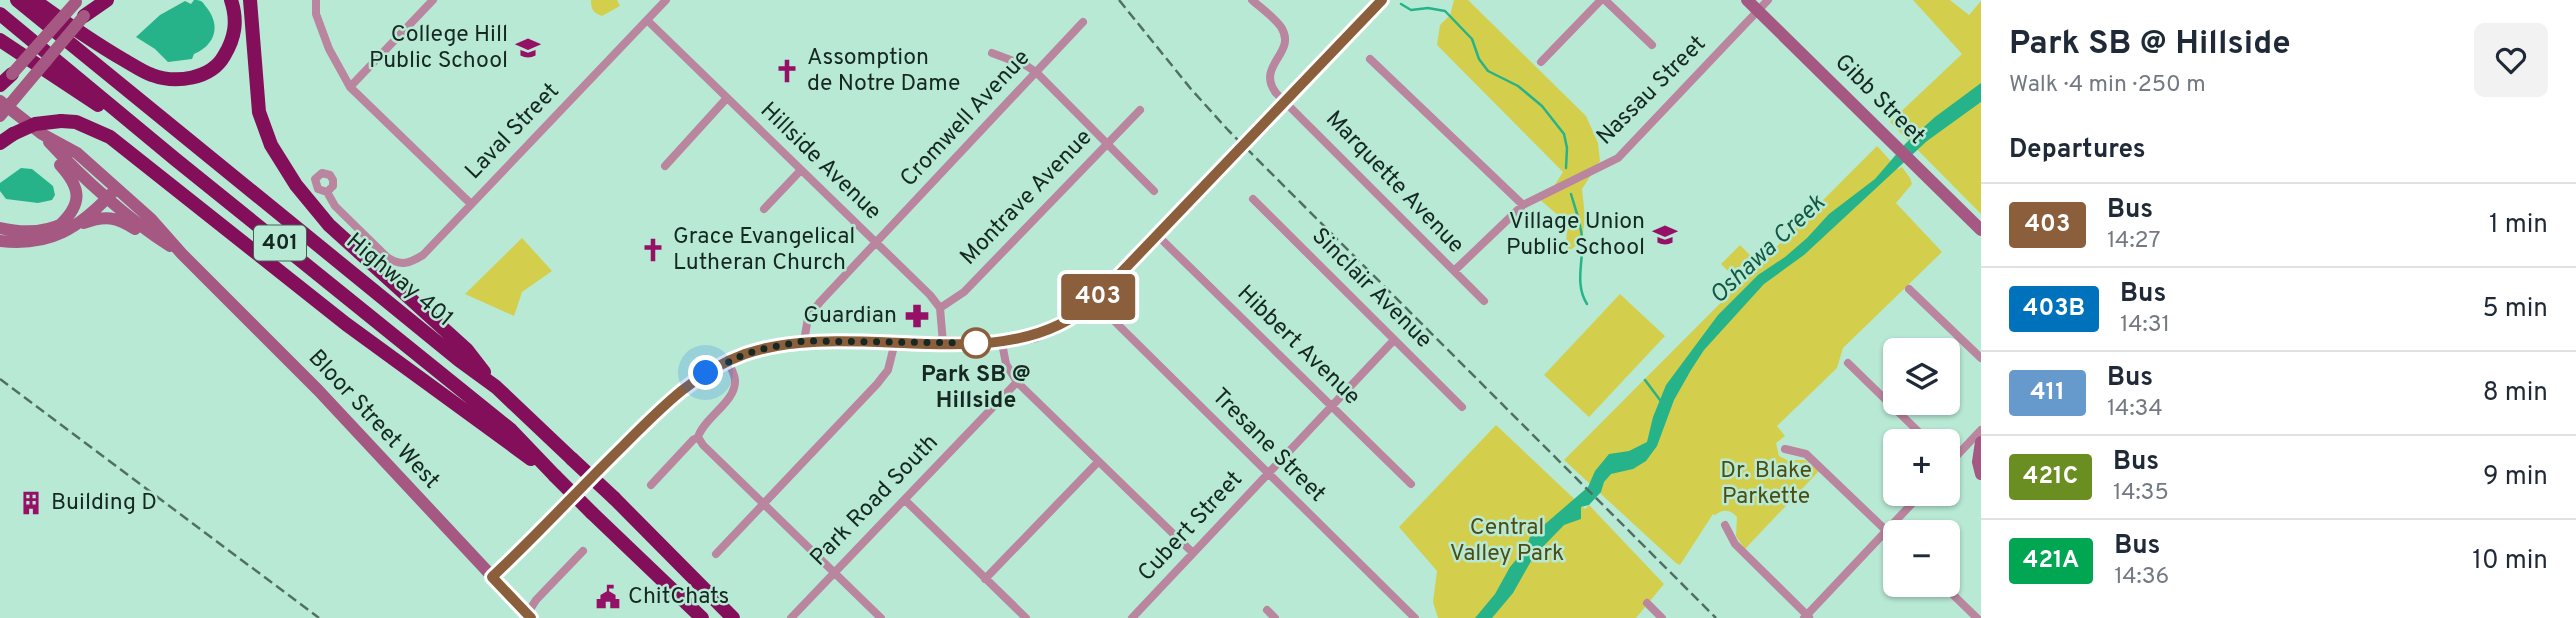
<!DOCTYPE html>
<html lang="en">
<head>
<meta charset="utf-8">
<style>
	body { margin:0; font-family:Overpass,sans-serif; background:#f2f2f3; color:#1f2937; height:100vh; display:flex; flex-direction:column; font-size:26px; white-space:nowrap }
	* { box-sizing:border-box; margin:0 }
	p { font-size:23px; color:#747a83 }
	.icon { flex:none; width:38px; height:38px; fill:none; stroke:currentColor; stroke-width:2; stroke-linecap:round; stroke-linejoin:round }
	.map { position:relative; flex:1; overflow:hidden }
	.details { display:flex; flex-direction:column; background:#fff; width:595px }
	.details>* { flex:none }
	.badge { padding:0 14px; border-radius:5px; font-size:24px; line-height:46px }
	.fabs { position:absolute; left:1883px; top:338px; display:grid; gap:14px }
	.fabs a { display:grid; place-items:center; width:77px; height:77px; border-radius:10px; background:#fff; box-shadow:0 2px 5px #0004; font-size:35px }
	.you { position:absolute; width:35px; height:35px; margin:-18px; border:5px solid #fff; border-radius:50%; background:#1a73e8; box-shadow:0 0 0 10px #1a73e833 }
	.map>.badge { position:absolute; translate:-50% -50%; box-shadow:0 0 0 4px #fff }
	h2 { padding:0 28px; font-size:26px; line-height:63px }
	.round { display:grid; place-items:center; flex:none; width:74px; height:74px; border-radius:10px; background:#f2f2f3 }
	.summary { display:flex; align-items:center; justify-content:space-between; height:119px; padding:0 28px }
	h1 { font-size:33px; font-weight:700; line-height:52px }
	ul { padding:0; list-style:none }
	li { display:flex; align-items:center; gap:21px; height:84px; padding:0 28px; border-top:2px solid #e0e1e3 }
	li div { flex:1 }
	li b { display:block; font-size:26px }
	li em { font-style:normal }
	li .badge { min-width:77px; font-weight:700; text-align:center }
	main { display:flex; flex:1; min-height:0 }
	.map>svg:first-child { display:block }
</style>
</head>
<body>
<main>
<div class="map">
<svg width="1981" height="618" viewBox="0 0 1981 618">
	<rect width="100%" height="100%" fill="#b8e9d5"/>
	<!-- green -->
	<path fill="#d3cf4d" d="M 591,0 L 617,0 L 620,6 L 602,16 C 593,13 591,9 591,0 Z
		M 1454,0 L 1468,0 L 1586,116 L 1598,143 L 1600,161 L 1582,189 L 1585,217 L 1582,241 L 1572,249 L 1565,250 L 1568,224 L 1538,198 L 1549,194 L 1563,172 L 1437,45 L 1440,25 L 1450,15 Z
		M 1913,0 L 1950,0 L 1969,15 L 1981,1 L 1981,214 L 1890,122 L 1962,54 Z
		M 1877,146 L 1898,169 L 1902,167 L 1910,178 L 1912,184 L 1896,203 L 1942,252 L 1843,348 L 1837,368 L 1777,426 L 1785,436 L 1776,443 L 1779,456 L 1787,460 L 1805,460 L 1819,471 L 1745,549 L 1736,536 L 1737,517 C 1730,509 1723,509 1715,515 L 1713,514 L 1680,565 L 1676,563 L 1564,460 Z
		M 522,238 L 552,271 L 522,292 L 514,316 L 465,294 Z
		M 1740,245 L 1751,256 L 1732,275 L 1721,264 Z
		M 1620,294 L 1665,336 L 1589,417 L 1544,375 Z
		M 1496,425 L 1585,509 L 1589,505 L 1664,584 L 1636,618 L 1438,618 L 1433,602 L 1437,571 L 1399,527 Z"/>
	<!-- water -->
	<path fill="#27b38a" d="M 194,0 C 203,0 202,2 207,8 C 221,26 215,45 194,54 L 192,59 L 168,62 L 155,49 L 136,37 L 160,15 L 185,1 L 191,4 Z
		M 1981,83 L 1981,102 L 1927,141 L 1804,255 L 1764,284 L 1704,350 L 1691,370 L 1674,400 L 1657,446 L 1646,461 L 1633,469 L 1611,474 L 1604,482 L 1601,492 L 1589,505 L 1581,507 L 1581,519 L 1564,525 L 1534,556 L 1513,593 L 1492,618 L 1475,618 L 1495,594 L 1510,567 L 1526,548 L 1530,537 L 1588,487 L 1595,471 L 1609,454 L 1629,451 L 1647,442 L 1653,417 L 1666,385 L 1718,315 L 1758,275 L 1785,257 L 1807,238 L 1829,214 L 1875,179 L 1906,143 L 1935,117 Z
		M 21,168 L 32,169 L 53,186 L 55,195 L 52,200 L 38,203 L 6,199 L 0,191 L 0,183 Z"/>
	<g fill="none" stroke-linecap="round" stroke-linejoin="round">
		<!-- stream -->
		<path stroke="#27b38a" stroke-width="2.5" d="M 1401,4 L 1411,10 L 1428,8 L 1445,11 L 1472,39 L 1479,59 L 1488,71 L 1518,86 L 1542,106 L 1564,134 L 1567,148 L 1566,168
			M 1571,194 C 1575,208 1581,223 1582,238 C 1584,260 1574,284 1587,304
			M 1645,380 L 1660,400"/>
		<!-- minor -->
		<path stroke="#ba859f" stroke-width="8" d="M 316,0 L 316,14 L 329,49 L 350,87 L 471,204
			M 1252,0 C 1261,8 1274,17 1281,27 C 1298,53 1255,65 1276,93 L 1484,301
			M 1605,0 L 1652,45
			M 647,20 L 930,295 L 940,308 L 943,343
			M 992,53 L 1027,66 L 1037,73 L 1154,191
			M 1370,59 L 1523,205
			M 1541,62 L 1601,0
			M 350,87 L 433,0
			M 665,166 L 726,99
			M 327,192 L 333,186 L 333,180 L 330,175 L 322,173 L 315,179 L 318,189 L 327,192 L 335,206 L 387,257 C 401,267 410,263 423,255 L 666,0
			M 1253,199 L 1462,407
			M 764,209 L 801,170
			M 1157,235 L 1411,484
			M 1454,271 L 1523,205 L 1618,158 L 1768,0
			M 1909,289 L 1981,358
			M 1094,301 L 1415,618
			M 940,308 L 964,292 L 1140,110
			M 804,341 L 808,318 L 820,302 L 1083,22
			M 1002,343 L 1006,364 L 1017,382 L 1193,553
			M 1848,363 L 1928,441
			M 698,437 L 703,445 L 881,618
			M 1785,449 L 1806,454 L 1895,539
			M 1948,465 L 1981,430
			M 651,485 L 693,440 L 698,437 C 704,418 735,402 735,382 C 736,376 730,367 728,361
			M 905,500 L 1026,618
			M 1725,525 L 1735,544 L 1809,617
			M 716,554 L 877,384 L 888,370 L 895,342
			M 985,579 L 1098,462
			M 1942,584 L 1977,618
			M 1647,603 L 1662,618
			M 1267,610 L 1275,618
			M 527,614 L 536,600 L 583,551
			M 791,618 L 1017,382
			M 1132,618 L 1394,340
			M 1804,618 L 1921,494"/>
		<!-- secondary -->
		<path stroke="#a55982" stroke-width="12" d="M 1747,0 L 1981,230
			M 1304,81 L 1382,0
			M 0,101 L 42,134 L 77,153 L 151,219 L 182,254 L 318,390 L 531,618
			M 49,142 C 82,178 129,220 170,246
			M 84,223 C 105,215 117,217 135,229
			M 60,225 C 83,203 81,188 60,165
			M 0,228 C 22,233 44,233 64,223
			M 0,241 C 50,247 79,228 112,193
			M 1981,442 L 1978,462 L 1981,474
			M 492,577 L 671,399 L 694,381 L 728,361 L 776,345 L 804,341 L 1002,343 L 1036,336 L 1054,328 L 1088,307 L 1222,168"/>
		<!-- motorway -->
		<path stroke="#830f5a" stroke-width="14" d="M 17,0 L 459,360 L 496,387 L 572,459
			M 34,0 C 63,21 93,42 124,60 C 133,65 143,72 152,75 C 176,84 211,79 224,56 C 235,38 238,21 231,0
			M 250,0 L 259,112 L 271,145 L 296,185 L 329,225 L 467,350 L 484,372
			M 0,14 L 175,159 L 511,430 L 555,476
			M 84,16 L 107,0
			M 0,40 L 98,105
			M 0,85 L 12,74
			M 61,121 L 76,122 L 110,137 L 346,324 L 531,459
			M 0,143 L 13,134
			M 614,498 L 733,618
			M 592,513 L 702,618"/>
		<!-- rail -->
		<path stroke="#516f63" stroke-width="2.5" stroke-dasharray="10 5" stroke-linecap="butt" d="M 1119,0 L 1191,89 L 1228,130 L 1716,618
			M 0,379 L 319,618"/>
		<!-- secondary-bridge -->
		<path stroke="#a55982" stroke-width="12" d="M 12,74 L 76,2
			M 0,116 L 84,16
			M 1222,168 L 1304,81"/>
		<!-- motorway-bridge -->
		<path stroke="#830f5a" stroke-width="14" d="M 13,134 L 35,124 L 61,121
			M 572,459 L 614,498
			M 555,476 L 592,513"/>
	</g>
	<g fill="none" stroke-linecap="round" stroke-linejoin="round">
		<!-- line casing -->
		<g stroke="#fff" stroke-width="16">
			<path id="line" d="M 531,618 L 492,577 C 537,535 579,489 623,446 C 660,409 695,372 745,354 C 854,316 1006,383 1094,301 L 1382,0"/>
		</g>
		<!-- line -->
		<use href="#line" stroke="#8b5e3c" stroke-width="10"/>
		<!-- walk -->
		<path stroke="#152821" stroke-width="7" stroke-dasharray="0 12.6" d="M 706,373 L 743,355 L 762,349 L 804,341 L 976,343"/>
	</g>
	<!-- icons -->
	<defs>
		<g id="school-bare" transform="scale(1.89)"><path d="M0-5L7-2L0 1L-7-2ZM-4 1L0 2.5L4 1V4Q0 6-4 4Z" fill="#961067" stroke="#b8e9d5" stroke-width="2.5" paint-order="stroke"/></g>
		<g id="church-bare" transform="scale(1.89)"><path d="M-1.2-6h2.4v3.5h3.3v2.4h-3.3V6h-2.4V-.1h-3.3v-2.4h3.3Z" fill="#961067" stroke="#b8e9d5" stroke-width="2.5" paint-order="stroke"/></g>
		<g id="pharmacy-bare" transform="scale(1.89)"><path d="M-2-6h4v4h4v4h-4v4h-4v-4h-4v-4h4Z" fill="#961067" stroke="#b8e9d5" stroke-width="2.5" paint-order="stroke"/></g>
		<g id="building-bare" transform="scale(1.89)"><path d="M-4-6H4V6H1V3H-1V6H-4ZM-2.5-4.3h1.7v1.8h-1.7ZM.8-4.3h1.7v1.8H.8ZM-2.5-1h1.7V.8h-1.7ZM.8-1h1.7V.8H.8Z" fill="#961067" stroke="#b8e9d5" stroke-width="2.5" paint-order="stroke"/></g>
		<g id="civic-bare" transform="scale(1.89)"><path d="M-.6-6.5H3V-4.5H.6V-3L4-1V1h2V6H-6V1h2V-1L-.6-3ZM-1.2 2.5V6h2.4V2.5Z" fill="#961067" stroke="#b8e9d5" stroke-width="2.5" paint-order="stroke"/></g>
	</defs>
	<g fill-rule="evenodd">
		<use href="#school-bare" x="528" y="48"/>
		<use href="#church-bare" x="787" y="71"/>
		<use href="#school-bare" x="1665" y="235"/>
		<use href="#church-bare" x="653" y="250"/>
		<use href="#pharmacy-bare" x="917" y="316"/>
		<use href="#building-bare" x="31" y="503"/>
		<use href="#civic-bare" x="608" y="597"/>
	</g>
	<!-- markers -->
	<circle fill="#fff" stroke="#8b5e3c" stroke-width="3.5" cx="976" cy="343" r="14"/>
	<g text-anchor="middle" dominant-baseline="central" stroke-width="5" stroke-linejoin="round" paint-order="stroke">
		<!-- shield labels -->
		<rect fill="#b8e9d5" stroke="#466257" stroke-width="2" x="254" y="225.5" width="52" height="35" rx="5"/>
		<g font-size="21" font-weight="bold" fill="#152821">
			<text x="280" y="243">401</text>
		</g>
		<!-- poi labels -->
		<g font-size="23" fill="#152821" stroke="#b8e9d5" text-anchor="start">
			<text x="508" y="35" text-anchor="end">College Hill<tspan x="508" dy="26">Public School</tspan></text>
			<text x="807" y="58">Assomption<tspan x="807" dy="26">de Notre Dame</tspan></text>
			<text x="1645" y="222" text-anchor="end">Village Union<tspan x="1645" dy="26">Public School</tspan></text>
			<text x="673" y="237">Grace Evangelical<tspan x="673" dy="26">Lutheran Church</tspan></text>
			<text x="897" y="316" text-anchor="end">Guardian</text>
			<text x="51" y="503">Building D</text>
			<text x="628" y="597">ChitChats</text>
		</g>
		<!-- street labels -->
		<g font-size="23" fill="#152821" stroke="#b8e9d5">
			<text transform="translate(1652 91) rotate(-45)">Nassau Street</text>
			<text transform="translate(1879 100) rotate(45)">Gibb Street</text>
			<text transform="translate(966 119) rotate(-47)">Cromwell Avenue</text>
			<text transform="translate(513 132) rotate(-46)">Laval Street</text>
			<text transform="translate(820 162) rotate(44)">Hillside Avenue</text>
			<text transform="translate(1394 183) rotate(46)">Marquette Avenue</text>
			<text transform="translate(1027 198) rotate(-46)">Montrave Avenue</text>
			<text transform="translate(399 281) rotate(40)">Highway 401</text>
			<text transform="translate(1371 289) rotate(45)">Sinclair Avenue</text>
			<text transform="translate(1298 346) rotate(44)">Hibbert Avenue</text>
			<text transform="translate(373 420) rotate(47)">Bloor Street West</text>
			<text transform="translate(1268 446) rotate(45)">Tresane Street</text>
			<text transform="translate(875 501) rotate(-46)">Park Road South</text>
			<text transform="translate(1191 527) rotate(-47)">Cubert Street</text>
		</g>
		<!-- stop labels -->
		<g font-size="23" font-weight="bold" fill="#152821" stroke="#b8e9d5">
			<text x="976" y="375">Park SB @<tspan x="976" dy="26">Hillside</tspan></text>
		</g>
		<!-- park labels -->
		<g font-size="23" fill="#4d4c12" stroke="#b8e9d5">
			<text x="1766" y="471">Dr. Blake<tspan x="1766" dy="26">Parkette</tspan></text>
			<text x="1507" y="528">Central<tspan x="1507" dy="26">Valley Park</tspan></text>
		</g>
		<!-- water labels -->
		<g font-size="24" font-style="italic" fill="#125944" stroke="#b8e9d5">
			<text transform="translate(1768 250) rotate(-43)">Oshawa Creek</text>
		</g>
	</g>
</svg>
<div class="fabs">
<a><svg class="icon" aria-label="layers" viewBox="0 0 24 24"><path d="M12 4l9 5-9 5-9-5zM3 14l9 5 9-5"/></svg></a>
<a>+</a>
<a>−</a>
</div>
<div class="you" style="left:706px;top:373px"></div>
<b class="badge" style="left:1098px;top:297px;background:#8b5e3c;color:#fff">403</b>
</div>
<section class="details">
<div class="summary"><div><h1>Park SB @ Hillside</h1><p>Walk · 4 min · 250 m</p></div><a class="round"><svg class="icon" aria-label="heart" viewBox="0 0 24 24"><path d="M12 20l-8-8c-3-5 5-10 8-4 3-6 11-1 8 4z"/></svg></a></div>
<h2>Departures</h2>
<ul>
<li><span class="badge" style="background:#8b5e3c;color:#fff">403</span><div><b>Bus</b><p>14:27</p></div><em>1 min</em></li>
<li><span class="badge" style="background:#0072bc;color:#fff">403B</span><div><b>Bus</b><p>14:31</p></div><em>5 min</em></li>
<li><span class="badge" style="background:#69c;color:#fff">411</span><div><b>Bus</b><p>14:34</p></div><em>8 min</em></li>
<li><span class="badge" style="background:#6b8e23;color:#fff">421C</span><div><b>Bus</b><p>14:35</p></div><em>9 min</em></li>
<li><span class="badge" style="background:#00a651;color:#fff">421A</span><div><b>Bus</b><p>14:36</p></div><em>10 min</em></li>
</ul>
</section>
</main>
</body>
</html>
